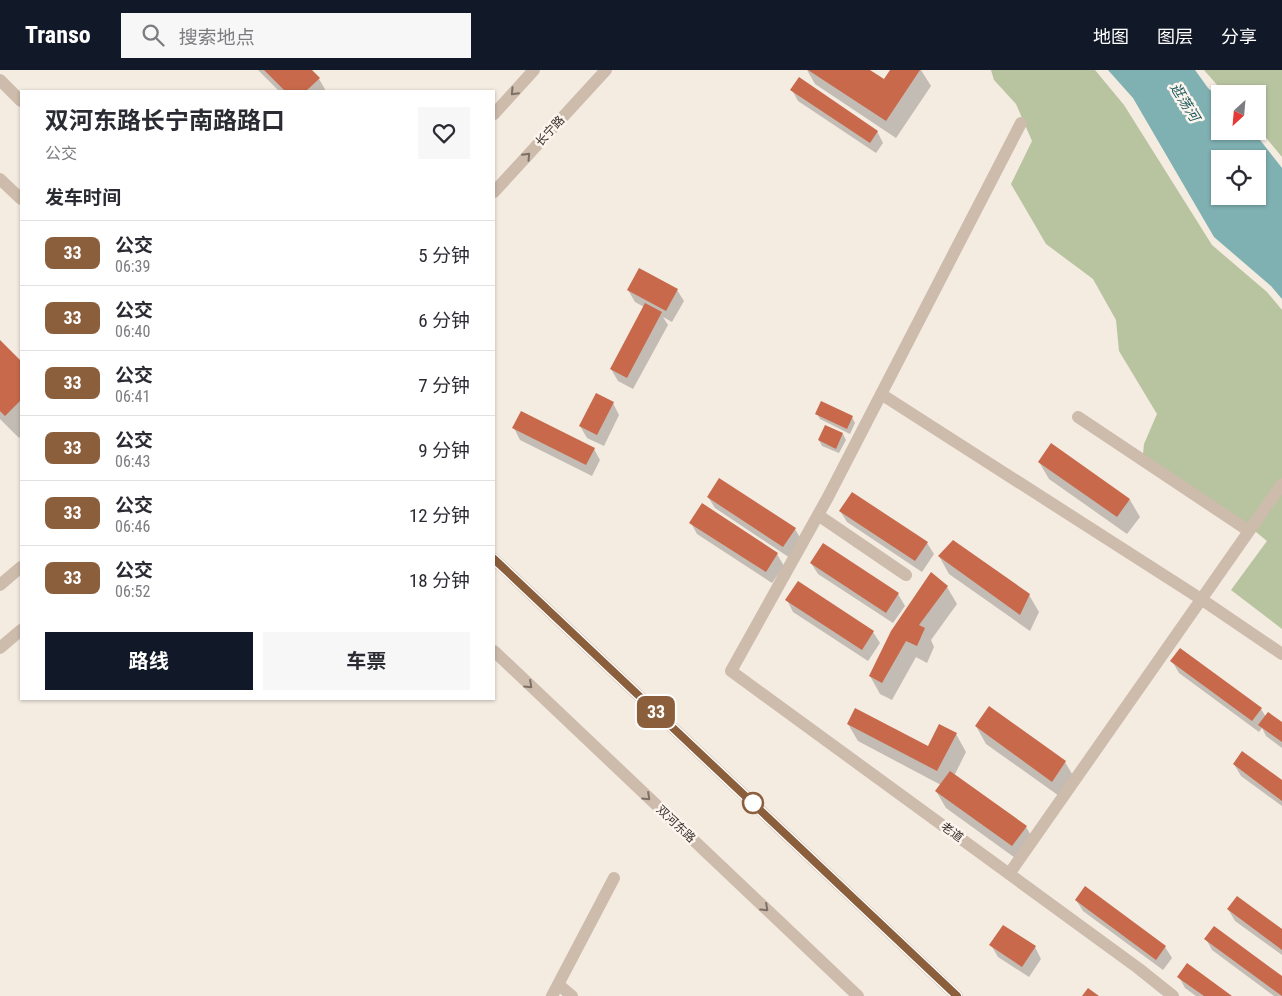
<!DOCTYPE html>
<html lang="zh">
<head>
<meta charset="utf-8">
<style>
	body { margin:0; font-family:"Roboto Condensed","Noto Sans SC",sans-serif; background:#f7f7f7; color:#2b2b33; height:100vh; display:flex; flex-direction:column; font-size:19px; white-space:nowrap }
	* { box-sizing:border-box; margin:0 }
	p { font-size:16px; color:#7c7c81 }
	.icon { flex:none; width:28px; height:28px; fill:none; stroke:currentColor; stroke-width:2; stroke-linecap:round; stroke-linejoin:round }
	.map { position:relative; flex:1; overflow:hidden }
	.side { position:absolute; left:20px; top:20px; width:475px; height:610px; display:flex; flex-direction:column; background:#fff; border-radius:0px; box-shadow:0 1px 4px #0004 }
	.side>* { flex:none }
	.badge { padding:0 10px; border-radius:8px; font-size:18px; line-height:32px }
	.needle { width:32px; rotate:206deg }
	.fabs { position:absolute; left:1211px; top:15px; display:grid; gap:10px }
	.fabs a { display:grid; place-items:center; width:55px; height:55px; border-radius:0px; background:#fff; box-shadow:0 1px 4px #0004; font-size:25px }
	.map>.badge { position:absolute; translate:-50% -50%; box-shadow:0 0 0 2px #fff }
	h2 { padding:0 25px; font-size:19px; line-height:45px }
	.round { display:grid; place-items:center; flex:none; width:52px; height:52px; border-radius:0px; background:#f7f7f7 }
	.head { display:flex; align-items:center; justify-content:space-between; height:85px; padding:0 25px }
	h1 { font-size:24px; font-weight:700; line-height:38px }
	.primary-button { display:flex; gap:10px; margin-top:auto; padding:10px 25px }
	.primary-button a { flex:1; height:58px; border-radius:0px; background:#111827; color:#fff; font-size:20px; font-weight:700; line-height:58px; text-align:center }
	.primary-button a+a { background:#f7f7f7; color:#2b2b33 }
	ul { padding:0; list-style:none }
	li { display:flex; align-items:center; gap:15px; height:65px; padding:0 25px; border-top:1px solid #e1e1e2 }
	li div { flex:1 }
	li b { display:block; font-size:19px }
	li em { font-style:normal }
	li .badge { min-width:55px; font-weight:700; text-align:center }
	header { display:flex; align-items:center; gap:30px; box-sizing:border-box; height:70px; padding:0 25px; background:#111827; color:#fff }
	header strong { font-size:24px }
	nav { display:flex; gap:28px; margin-inline-start:auto; font-size:18px }
	.search { width:350px; height:45px; background:#f7f7f7; display:flex; align-items:center; gap:12px; box-sizing:border-box; padding:0 18px; border-radius:0px; color:#7c7c81; font-size:19px }
	.map>svg:first-child { display:block }
</style>
</head>
<body>
<header>
<strong>Transo</strong>
<div class="search"><svg class="icon" aria-label="search" viewBox="0 0 24 24"><circle cx="10" cy="10" r="6"/><path d="M15 15l6 6"/></svg>搜索地点</div>
<nav><a>地图</a><a>图层</a><a>分享</a></nav>
</header>
<div class="map">
<svg width="1282" height="926" viewBox="0 0 1282 926">
	<rect width="100%" height="100%" fill="#f4ebe1"/>
	<!-- green -->
	<path fill="#b8c4a0" d="M 991,0 L 1095,0 L 1124,35 L 1212,175 L 1267,222 L 1282,240 L 1282,559 L 1231,520 L 1267,471 L 1239,448 L 1143,384 L 1144,374 L 1157,344 L 1119,281 L 1116,250 L 1093,209 L 1046,174 L 1011,114 L 1032,71 L 1016,34 L 994,10 Z
		M 1204,0 L 1282,0 L 1282,87 L 1258,58 L 1258,24 L 1225,24 Z"/>
	<!-- water -->
	<path fill="#7fb0b2" fill-rule="evenodd" d="M 1108,0 L 1195,0 L 1208,18 L 1220,29 L 1220,61 L 1253,61 L 1282,98 L 1282,229 L 1271,216 L 1214,167 L 1133,28 ZM 1220,89 L 1258,89 L 1258,126 L 1220,126 Z"/>
	<!-- shadow -->
	<path fill="#0003" d="M 258,0 L 310,0 L 319,9 L 326,21 L 279,21 Z
		M 807,0 L 868,0 L 884,11 L 892,0 L 921,0 L 931,16 L 896,68 L 815,14 Z
		M 792,20 L 877,61 L 883,73 L 876,83 L 798,31 Z
		M 628,220 L 677,220 L 684,231 L 672,252 L 663,247 L 668,255 L 633,319 L 618,311 L 611,299 L 644,237 L 635,232 Z
		M 0,271 L 21,293 L 21,366 L 19,368 L 0,349 Z
		M 613,333 L 619,345 L 604,376 L 587,368 L 580,356 Z
		M 817,344 L 852,347 L 855,353 L 850,364 L 820,349 Z
		M 826,356 L 843,364 L 846,370 L 839,383 L 822,376 L 819,370 Z
		M 514,358 L 594,379 L 600,390 L 592,406 L 520,370 Z
		M 1051,375 L 1130,430 L 1140,447 L 1127,464 L 1049,409 L 1039,392 Z
		M 708,427 L 795,459 L 802,471 L 790,488 L 715,438 Z
		M 702,435 L 777,484 L 784,496 L 772,513 L 697,464 L 691,453 Z
		M 840,441 L 927,473 L 934,484 L 922,502 L 847,452 Z
		M 939,486 L 1029,525 L 1039,542 L 1030,561 L 949,504 Z
		M 811,493 L 898,524 L 905,536 L 893,553 L 818,504 Z
		M 947,517 L 957,534 L 931,570 L 934,577 L 927,593 L 916,587 L 892,630 L 880,624 L 870,606 Z
		M 787,530 L 873,562 L 880,573 L 868,591 L 793,542 Z
		M 1172,591 L 1261,639 L 1266,647 L 1282,653 L 1282,678 L 1266,666 L 1262,658 L 1259,662 L 1179,603 Z
		M 990,638 L 1065,692 L 1075,709 L 1062,728 L 986,674 L 976,656 Z
		M 848,654 L 928,677 L 940,656 L 956,664 L 966,682 L 954,706 L 1026,757 L 1036,774 L 1022,793 L 946,738 L 936,721 L 941,715 L 858,671 Z
		M 1234,694 L 1282,712 L 1282,736 L 1241,706 Z
		M 1076,830 L 1165,877 L 1172,888 L 1163,900 L 1083,841 Z
		M 1228,839 L 1282,861 L 1282,885 L 1235,851 Z
		M 1206,869 L 1282,907 L 1282,926 L 1274,926 L 1212,880 Z
		M 991,875 L 1035,877 L 1041,889 L 1029,907 L 998,887 Z
		M 1179,907 L 1230,926 L 1196,926 L 1185,918 Z"/>
	<!-- building -->
	<path fill="#c8694b" d="M 264,0 L 312,0 L 320,8 L 306,21 L 285,21 Z
		M 808,0 L 870,0 L 884,9 L 890,0 L 920,0 L 886,51 Z
		M 799,7 L 878,61 L 870,73 L 790,20 Z
		M 639,198 L 678,219 L 666,241 L 627,220 Z
		M 645,233 L 662,242 L 627,308 L 610,299 Z
		M 0,270 L 21,291 L 21,330 L 5,346 L 0,341 Z
		M 596,323 L 614,332 L 597,365 L 579,356 Z
		M 821,331 L 853,346 L 847,359 L 815,344 Z
		M 521,341 L 595,378 L 586,395 L 512,358 Z
		M 825,355 L 843,363 L 836,379 L 818,370 Z
		M 1051,373 L 1130,429 L 1117,447 L 1038,392 Z
		M 719,408 L 796,458 L 783,477 L 707,427 Z
		M 852,422 L 928,472 L 915,491 L 839,441 Z
		M 702,433 L 778,483 L 766,502 L 689,453 Z
		M 953,470 L 1030,524 L 1020,545 L 938,486 Z
		M 823,473 L 899,523 L 886,543 L 810,493 Z
		M 931,502 L 948,516 L 919,555 L 925,558 L 917,576 L 906,571 L 882,613 L 869,606 L 891,561 Z
		M 798,511 L 874,561 L 862,580 L 785,530 Z
		M 1180,578 L 1262,638 L 1252,651 L 1170,591 Z
		M 989,636 L 1066,691 L 1052,712 L 975,656 Z
		M 855,638 L 928,676 L 939,654 L 957,663 L 937,701 L 847,654 Z
		M 1268,642 L 1282,652 L 1282,672 L 1258,655 Z
		M 1242,681 L 1282,710 L 1282,731 L 1233,694 Z
		M 950,701 L 1027,756 L 1012,776 L 935,721 Z
		M 1085,816 L 1166,876 L 1156,890 L 1075,830 Z
		M 1237,826 L 1282,859 L 1282,880 L 1227,839 Z
		M 1003,855 L 1036,876 L 1022,897 L 989,875 Z
		M 1214,856 L 1282,906 L 1282,926 L 1204,869 Z
		M 1187,893 L 1232,926 L 1204,926 L 1177,907 Z
		M 1088,918 L 1099,926 L 1082,926 Z"/>
	<g fill="none" stroke-linecap="round" stroke-linejoin="round">
		<!-- minor -->
		<path stroke="#cdbbac" stroke-width="12" d="M 1021,53 L 828,427 L 731,601 L 1138,898 L 1173,926
			M 881,324 L 1201,529 L 1282,584
			M 1078,347 L 1249,461
			M 818,445 L 906,505
			M 1009,804 L 1282,414
			M 559,915 L 572,926
			M 552,926 L 614,808"/>
		<!-- tertiary -->
		<path stroke="#cdbbac" stroke-width="12" d="M 0,10 L 21,31
			M 494,44 L 534,0
			M 0,109 L 21,129
			M 494,122 L 606,0
			M 494,489 L 957,926
			M 0,515 L 21,497
			M 0,578 L 21,560
			M 494,581 L 858,926"/>
	</g>
	<!-- one-way arrows -->
	<defs><path id="oneway-chevron" d="M-2-3.5L2.5 0L-2 3.5" fill="none" stroke-width="1.6" stroke-linecap="round" stroke-linejoin="round" transform="scale(1.25)"/></defs>
	<g stroke="#7d6f65">
		<use href="#oneway-chevron" transform="translate(514 22) rotate(133)"/>
		<use href="#oneway-chevron" transform="translate(527 86) rotate(-47)"/>
		<use href="#oneway-chevron" transform="translate(529 615) rotate(43)"/>
		<use href="#oneway-chevron" transform="translate(647 727) rotate(43)"/>
		<use href="#oneway-chevron" transform="translate(765 838) rotate(43)"/>
	</g>
	<g fill="none" stroke-linecap="round" stroke-linejoin="round">
		<!-- line casing -->
		<g stroke="#fff" stroke-width="11">
			<path id="line" d="M 494,489 L 957,926"/>
		</g>
		<!-- line -->
		<use href="#line" stroke="#8b5e3c" stroke-width="8"/>
	</g>
	<!-- markers -->
	<circle fill="#fff" stroke="#8b5e3c" stroke-width="2.5" cx="753" cy="733" r="10"/>
	<g text-anchor="middle" dominant-baseline="central" stroke-width="5" stroke-linejoin="round" paint-order="stroke">
		<!-- street labels -->
		<g font-size="12" fill="#3b302b" stroke="#fbf5ee">
			<text transform="translate(550 61) rotate(-47)">长宁路</text>
			<text transform="translate(676 754) rotate(43)">双河东路</text>
			<text transform="translate(952 762) rotate(36)">老道</text>
		</g>
		<!-- water labels -->
		<g font-size="14" font-style="italic" fill="#1f5a5e" stroke="#fbf5ee">
			<text transform="translate(1185 32) rotate(58)">逛荡河</text>
		</g>
	</g>
</svg>
<div class="fabs">
<a><svg class="needle" viewBox="-14 -14 28 28"><path d="M0-13l5 13h-10z" fill="#e53935"/><path d="M0 13l5-13h-10z" fill="#7c7c81"/></svg></a>
<a><svg class="icon" aria-label="locate" viewBox="0 0 24 24"><circle cx="12" cy="12" r="6"/><path d="M12 2v4M12 18v4M2 12h4M18 12h4"/></svg></a>
</div>
<b class="badge" style="left:656px;top:642px;background:#8b5e3c;color:#fff">33</b>
<section class="side">
<div class="head"><div><h1>双河东路长宁南路路口</h1><p>公交</p></div><a class="round"><svg class="icon" aria-label="heart" viewBox="0 0 24 24"><path d="M12 20l-8-8c-3-5 5-10 8-4 3-6 11-1 8 4z"/></svg></a></div>
<h2>发车时间</h2>
<ul>
<li><span class="badge" style="background:#8b5e3c;color:#fff">33</span><div><b>公交</b><p>06:39</p></div><em>5 分钟</em></li>
<li><span class="badge" style="background:#8b5e3c;color:#fff">33</span><div><b>公交</b><p>06:40</p></div><em>6 分钟</em></li>
<li><span class="badge" style="background:#8b5e3c;color:#fff">33</span><div><b>公交</b><p>06:41</p></div><em>7 分钟</em></li>
<li><span class="badge" style="background:#8b5e3c;color:#fff">33</span><div><b>公交</b><p>06:43</p></div><em>9 分钟</em></li>
<li><span class="badge" style="background:#8b5e3c;color:#fff">33</span><div><b>公交</b><p>06:46</p></div><em>12 分钟</em></li>
<li><span class="badge" style="background:#8b5e3c;color:#fff">33</span><div><b>公交</b><p>06:52</p></div><em>18 分钟</em></li>
</ul>
<div class="primary-button"><a>路线</a><a>车票</a></div>
</section>
</div>
</body>
</html>
